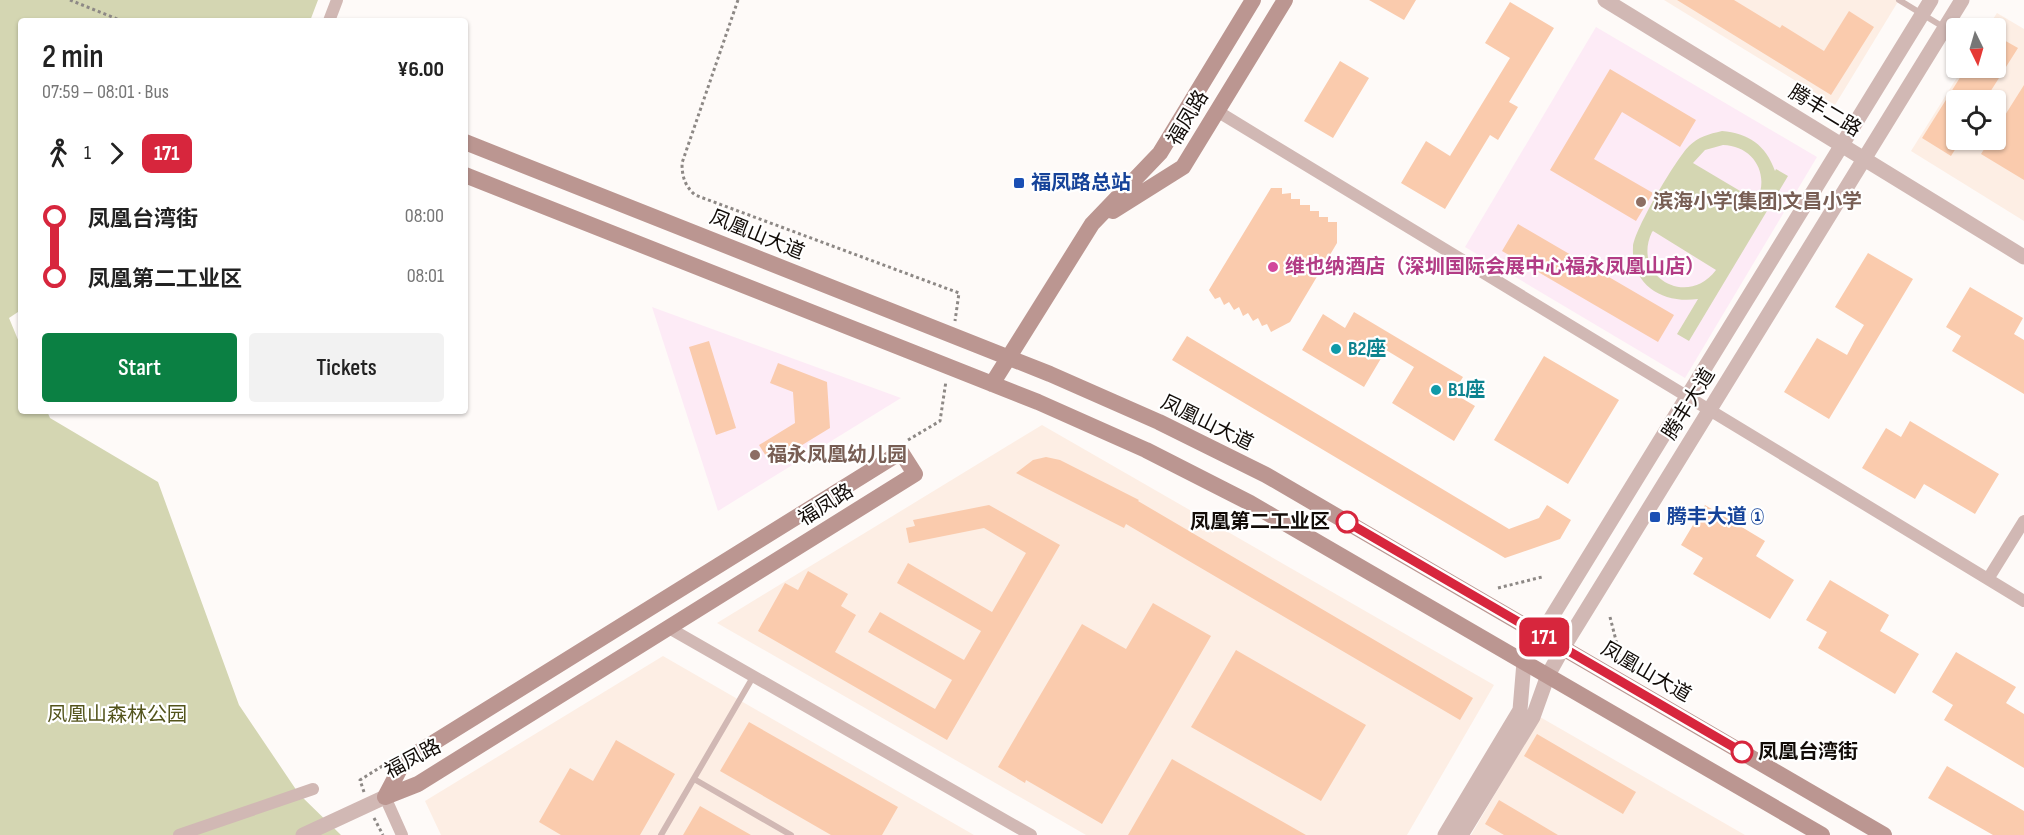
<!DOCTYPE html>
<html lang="en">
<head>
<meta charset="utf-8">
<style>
	body { margin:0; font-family:"Sofia Sans Condensed","Noto Sans SC",sans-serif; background:#f2f2f2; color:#222; height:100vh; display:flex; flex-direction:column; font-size:22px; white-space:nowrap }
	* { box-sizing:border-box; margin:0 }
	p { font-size:20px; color:#767676 }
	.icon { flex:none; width:33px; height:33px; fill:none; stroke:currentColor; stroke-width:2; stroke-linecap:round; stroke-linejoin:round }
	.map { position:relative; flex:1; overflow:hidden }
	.sheet { position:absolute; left:18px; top:18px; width:450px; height:396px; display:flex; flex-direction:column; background:#fff; border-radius:6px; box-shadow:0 2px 4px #0004 }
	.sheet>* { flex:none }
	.badge { padding:0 12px; border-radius:9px; font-size:21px; line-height:39px }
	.needle { width:39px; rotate:175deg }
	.tools { position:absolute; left:1946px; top:18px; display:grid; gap:12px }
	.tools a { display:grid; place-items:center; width:60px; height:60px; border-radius:6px; background:#fff; box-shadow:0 2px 4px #0004; font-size:30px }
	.map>.badge { position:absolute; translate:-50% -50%; box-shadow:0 0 0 3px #fff }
	.legs { display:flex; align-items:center; gap:9px; height:66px; padding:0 24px; font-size:20px }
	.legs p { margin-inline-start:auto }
	.head { display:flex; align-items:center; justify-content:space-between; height:102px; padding:0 24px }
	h1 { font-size:33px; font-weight:600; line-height:45px }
	.button { display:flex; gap:12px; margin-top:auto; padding:12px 24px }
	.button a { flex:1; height:69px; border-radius:6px; background:#0b8043; color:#fff; font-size:24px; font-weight:600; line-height:69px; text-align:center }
	.button a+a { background:#f2f2f2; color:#222 }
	ul { padding:0 24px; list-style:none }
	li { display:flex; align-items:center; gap:21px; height:60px; font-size:22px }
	li i { display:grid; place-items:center; width:9px; height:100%; margin:0 8px; background:currentColor }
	li i::after { content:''; width:15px; height:15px; margin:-8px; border:4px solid; border-radius:50%; background:#fff }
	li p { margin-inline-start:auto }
	li:first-child i { background:linear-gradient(#0000 50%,currentColor 0) }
	li:last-child i { background:linear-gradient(currentColor 50%,#0000 0) }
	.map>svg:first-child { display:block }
</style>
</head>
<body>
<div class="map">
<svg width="2024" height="835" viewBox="0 0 2024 835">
	<rect width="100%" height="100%" fill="#fefaf8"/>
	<!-- built -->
	<path fill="#fdeee4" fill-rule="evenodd" d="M 1664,0 L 1899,0 L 1835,105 Z
		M 1997,13 L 2024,29 L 2024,221 L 1911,151 L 1963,68 L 1995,68 L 1995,28 L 1987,28 ZM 1956,100 L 1995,100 L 1995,140 L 1956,140 Z
		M 1042,425 L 1494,685 L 1407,835 L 1086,835 L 717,623 Z
		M 663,656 L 974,835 L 441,835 L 425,801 Z
		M 1540,717 L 1745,835 L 1471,835 Z"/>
	<!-- education -->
	<path fill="#fdebf6" d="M 1596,27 L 1817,157 L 1685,378 L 1465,247 Z
		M 652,307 L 901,398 L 718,511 Z"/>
	<!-- green -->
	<path fill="#d4d6b2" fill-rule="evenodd" d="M 0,0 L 318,0 L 310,21 L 21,21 L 21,310 L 9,318 L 21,347 L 21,411 L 47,411 L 50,418 L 158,482 L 239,705 L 299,794 L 341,835 L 0,835 Z
		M 1722,131 C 1748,133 1766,145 1775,171 L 1776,169 L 1788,176 L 1689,341 L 1677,334 L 1698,299 C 1664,304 1631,286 1633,247 C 1634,230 1676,159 1689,146 C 1698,137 1709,134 1722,131 ZM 1723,145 C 1753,146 1770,173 1757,201 L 1693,163 L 1705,150 ZM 1652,232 L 1653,231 L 1716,270 C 1687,309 1631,276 1652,232 Z"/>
	<!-- building -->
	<path fill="#facbad" d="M 1369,0 L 1416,0 L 1404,20 Z
		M 1677,0 L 1734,0 L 1780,28 L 1782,25 L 1824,51 L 1849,11 L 1874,27 L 1831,95 Z
		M 1510,2 L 1554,28 L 1509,102 L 1518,107 L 1498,140 L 1490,135 L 1445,209 L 1401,183 L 1426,141 L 1450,156 L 1510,58 L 1485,43 Z
		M 1995,35 L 2018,48 L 1985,100 L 1956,100 L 1956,140 L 1961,140 L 1951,156 L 1922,138 L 1966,68 L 1995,68 Z
		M 1340,61 L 1369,78 L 1333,138 L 1304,121 Z
		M 1610,69 L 1696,120 L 1680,147 L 1622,112 L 1594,159 L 1653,193 L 1636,221 L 1550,170 Z
		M 2024,85 L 2024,180 L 1981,154 L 1990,140 L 1995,140 L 1995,131 Z
		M 1271,188 L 1282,188 L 1282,194 L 1291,193 L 1291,199 L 1300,199 L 1300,205 L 1310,205 L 1310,211 L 1319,211 L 1319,217 L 1328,217 L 1328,222 L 1337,222 L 1337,243 L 1290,322 L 1271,332 L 1267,324 L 1262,326 L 1258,318 L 1253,321 L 1248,313 L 1243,316 L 1239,307 L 1234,310 L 1229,302 L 1224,305 L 1220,297 L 1215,299 L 1209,290 Z
		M 1518,224 L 1674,315 L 1658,342 L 1502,251 Z
		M 1868,253 L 1913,279 L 1829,419 L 1784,392 L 1817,338 L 1847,355 L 1855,340 L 1864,325 L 1835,307 Z
		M 1970,287 L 2023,318 L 2014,334 L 2024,340 L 2024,394 L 1952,351 L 1961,336 L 1946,327 Z
		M 1354,312 L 1463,377 L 1453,393 L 1475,406 L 1454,441 L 1392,403 L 1414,367 L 1386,350 L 1364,387 L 1302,350 L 1323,314 L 1345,328 Z
		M 1187,336 L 1509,529 L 1539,518 L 1547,505 L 1571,520 L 1560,539 L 1505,558 L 1172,360 Z
		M 709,341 L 736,428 L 716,435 L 689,347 Z
		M 1544,356 L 1619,400 L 1568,484 L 1494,440 Z
		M 778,363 L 827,382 L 830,428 L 771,464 L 759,445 L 795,423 L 793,392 L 770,383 Z
		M 1910,421 L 1999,474 L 1975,514 L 1924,484 L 1915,499 L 1862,468 L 1886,428 L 1901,437 Z
		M 1046,457 L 1060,460 L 1139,500 L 1138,501 L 1473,698 L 1460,720 L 1126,524 L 1124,528 L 1016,473 L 1033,460 Z
		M 989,505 L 1060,545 L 947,740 L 758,631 L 785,583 L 798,590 L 808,571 L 848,594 L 841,606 L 856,615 L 835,652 L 935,709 L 952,680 L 868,632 L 880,612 L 964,660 L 981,631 L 897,583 L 908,563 L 992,612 L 1026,553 L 984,528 L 909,543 L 906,528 L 915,526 L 913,520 Z
		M 1705,505 L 1765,541 L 1756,556 L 1794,580 L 1770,619 L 1693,574 L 1703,558 L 1681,545 Z
		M 1830,580 L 1889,615 L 1880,631 L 1919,654 L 1895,694 L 1818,648 L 1827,632 L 1806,620 Z
		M 1153,603 L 1211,636 L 1102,824 L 1026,780 L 1025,783 L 998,767 L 1082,624 L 1126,649 Z
		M 1236,650 L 1366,725 L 1321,801 L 1191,727 Z
		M 1956,652 L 2016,687 L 2006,703 L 2024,714 L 2024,768 L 1944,720 L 1953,705 L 1932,692 Z
		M 749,722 L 898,807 L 882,835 L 831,835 L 720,771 Z
		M 1537,734 L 1636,792 L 1623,814 L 1524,756 Z
		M 616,740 L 675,774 L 640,835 L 561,835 L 539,822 L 570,768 L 593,781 Z
		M 1172,759 L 1306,835 L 1128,835 Z
		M 1947,766 L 2024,811 L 2024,835 L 1993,835 L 1928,798 Z
		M 1499,800 L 1558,835 L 1504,835 L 1485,824 Z
		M 700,806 L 751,835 L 683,835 Z"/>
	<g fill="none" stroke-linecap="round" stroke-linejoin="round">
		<!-- path -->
		<path stroke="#8d8885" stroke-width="3" stroke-dasharray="3 3" stroke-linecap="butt" d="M 70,0 L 122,21
			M 738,0 L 682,163 C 682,177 685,186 695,195 L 959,293 L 955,321
			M 908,440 L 940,421 L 946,381
			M 1498,588 L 1542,577
			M 1610,617 L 1621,660
			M 364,792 L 360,780 L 384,765
			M 374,818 L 383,835"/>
		<!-- service -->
		<path stroke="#d1b8b4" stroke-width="6" d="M 1899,0 L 1945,28
			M 694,779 L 791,835
			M 661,835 L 753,677"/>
		<!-- minor -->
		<path stroke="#d1b8b4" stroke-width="12" d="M 329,21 L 337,0
			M 1217,111 L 2024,601
			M 1988,579 L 2024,521
			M 669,628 L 1031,835
			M 385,797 L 402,835
			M 179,835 L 313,789"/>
		<!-- tertiary -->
		<path stroke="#d1b8b4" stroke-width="15" d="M 1605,0 L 2024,257
			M 303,835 L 385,797
			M 1445,835 L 1520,710 L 1524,662 L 1931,0
			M 1461,835 L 1533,717 L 1548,675 L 1563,648 L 1962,0"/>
		<!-- secondary -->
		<path stroke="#bb9691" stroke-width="16" d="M 465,142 L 1050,374 L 1159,422 L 1266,475 L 1884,835
			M 465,175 L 1038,402 L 1146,450 L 1250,503 L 1822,835
			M 1113,211 L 1183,167 L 1285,0
			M 992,384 L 1092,224 L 1160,153 L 1253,0
			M 901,452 L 915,474 L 418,784 L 385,797 L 404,761 Z"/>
	</g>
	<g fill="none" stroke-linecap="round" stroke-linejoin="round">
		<!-- line-1 casing -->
		<g stroke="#fff" stroke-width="14">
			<path id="line-1" d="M 1347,522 L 1742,752"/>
		</g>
		<!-- line-1 -->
		<use href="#line-1" stroke="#d7263d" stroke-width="9"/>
	</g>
	<!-- markers -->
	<g fill="#1a4fb4" stroke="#fff" stroke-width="2">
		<rect x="1013" y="177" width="12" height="12" rx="3"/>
		<rect x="1649" y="511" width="12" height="12" rx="3"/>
	</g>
	<g fill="#8d6e63" stroke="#fff" stroke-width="2">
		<circle cx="1641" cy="202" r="6"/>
		<circle cx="755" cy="455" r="6"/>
	</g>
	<circle fill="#d1479c" stroke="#fff" stroke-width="2" cx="1273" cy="267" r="6"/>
	<g fill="#0f9aa8" stroke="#fff" stroke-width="2">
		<circle cx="1336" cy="349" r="6"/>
		<circle cx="1436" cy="390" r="6"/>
	</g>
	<g fill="#fff" stroke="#d7263d" stroke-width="3">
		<circle cx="1347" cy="522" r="10"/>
		<circle cx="1742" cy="752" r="10"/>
	</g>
	<g text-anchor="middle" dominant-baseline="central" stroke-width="4.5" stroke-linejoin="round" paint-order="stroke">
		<!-- street labels -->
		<g font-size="20" fill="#120c08" stroke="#fff">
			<text transform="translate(1825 111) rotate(31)">腾丰二路</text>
			<text transform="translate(1188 118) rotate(-59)">福凤路</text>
			<text transform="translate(757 235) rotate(22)">凤凰山大道</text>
			<text transform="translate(1689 404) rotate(-58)">腾丰大道</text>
			<text transform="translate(1207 423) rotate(26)">凤凰山大道</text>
			<text transform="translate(826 505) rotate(-32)">福凤路</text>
			<text transform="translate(1646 672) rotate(30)">凤凰山大道</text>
			<text transform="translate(413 759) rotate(-28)">福凤路</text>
		</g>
		<!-- transit labels -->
		<g font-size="20" font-weight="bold" fill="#164399" stroke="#fff" text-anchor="start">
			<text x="1031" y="183">福凤路总站</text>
			<text x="1667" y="517">腾丰大道 ①</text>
		</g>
		<!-- education labels -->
		<g font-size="20" font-weight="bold" fill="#785e54" stroke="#fff" text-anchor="start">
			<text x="1653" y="202">滨海小学(集团)文昌小学</text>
			<text x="767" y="455">福永凤凰幼儿园</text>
		</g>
		<!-- hotel labels -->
		<g font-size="20" font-weight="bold" fill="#b23c85" stroke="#fff" text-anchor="start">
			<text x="1285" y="267">维也纳酒店（深圳国际会展中心福永凤凰山店）</text>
		</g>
		<!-- culture labels -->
		<g font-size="20" font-weight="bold" fill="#0d838f" stroke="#fff" text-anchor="start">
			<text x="1348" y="349">B2座</text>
			<text x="1448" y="390">B1座</text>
		</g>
		<!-- stop labels -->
		<g font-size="20" font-weight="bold" fill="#120c08" stroke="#fff" text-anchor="end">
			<text x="1330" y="522">凤凰第二工业区</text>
			<text x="1758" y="752" text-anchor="start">凤凰台湾街</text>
		</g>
		<!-- park labels -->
		<g font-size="20" fill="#53541c" stroke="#fff">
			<text x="117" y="715">凤凰山森林公园</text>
		</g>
	</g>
</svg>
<div class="tools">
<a><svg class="needle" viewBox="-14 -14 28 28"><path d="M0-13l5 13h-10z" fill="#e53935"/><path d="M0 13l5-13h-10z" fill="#767676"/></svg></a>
<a><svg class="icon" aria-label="locate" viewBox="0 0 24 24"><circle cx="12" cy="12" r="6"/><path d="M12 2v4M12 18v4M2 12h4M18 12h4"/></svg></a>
</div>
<b class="badge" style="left:1544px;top:637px;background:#d7263d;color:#fff">171</b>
<section class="sheet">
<div class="head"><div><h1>2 min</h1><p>07:59 – 08:01 · Bus</p></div><b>¥6.00</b></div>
<div class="legs"><svg class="icon" aria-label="walk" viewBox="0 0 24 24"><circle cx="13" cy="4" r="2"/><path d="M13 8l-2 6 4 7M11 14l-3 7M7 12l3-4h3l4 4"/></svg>1<svg class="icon" aria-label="forward" viewBox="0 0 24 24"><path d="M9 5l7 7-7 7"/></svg><b class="badge" style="background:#d7263d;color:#fff">171</b></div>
<ul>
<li><i style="color:#d7263d"></i><b>凤凰台湾街</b><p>08:00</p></li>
<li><i style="color:#d7263d"></i><b>凤凰第二工业区</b><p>08:01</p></li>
</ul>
<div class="button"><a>Start</a><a>Tickets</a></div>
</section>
</div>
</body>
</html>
